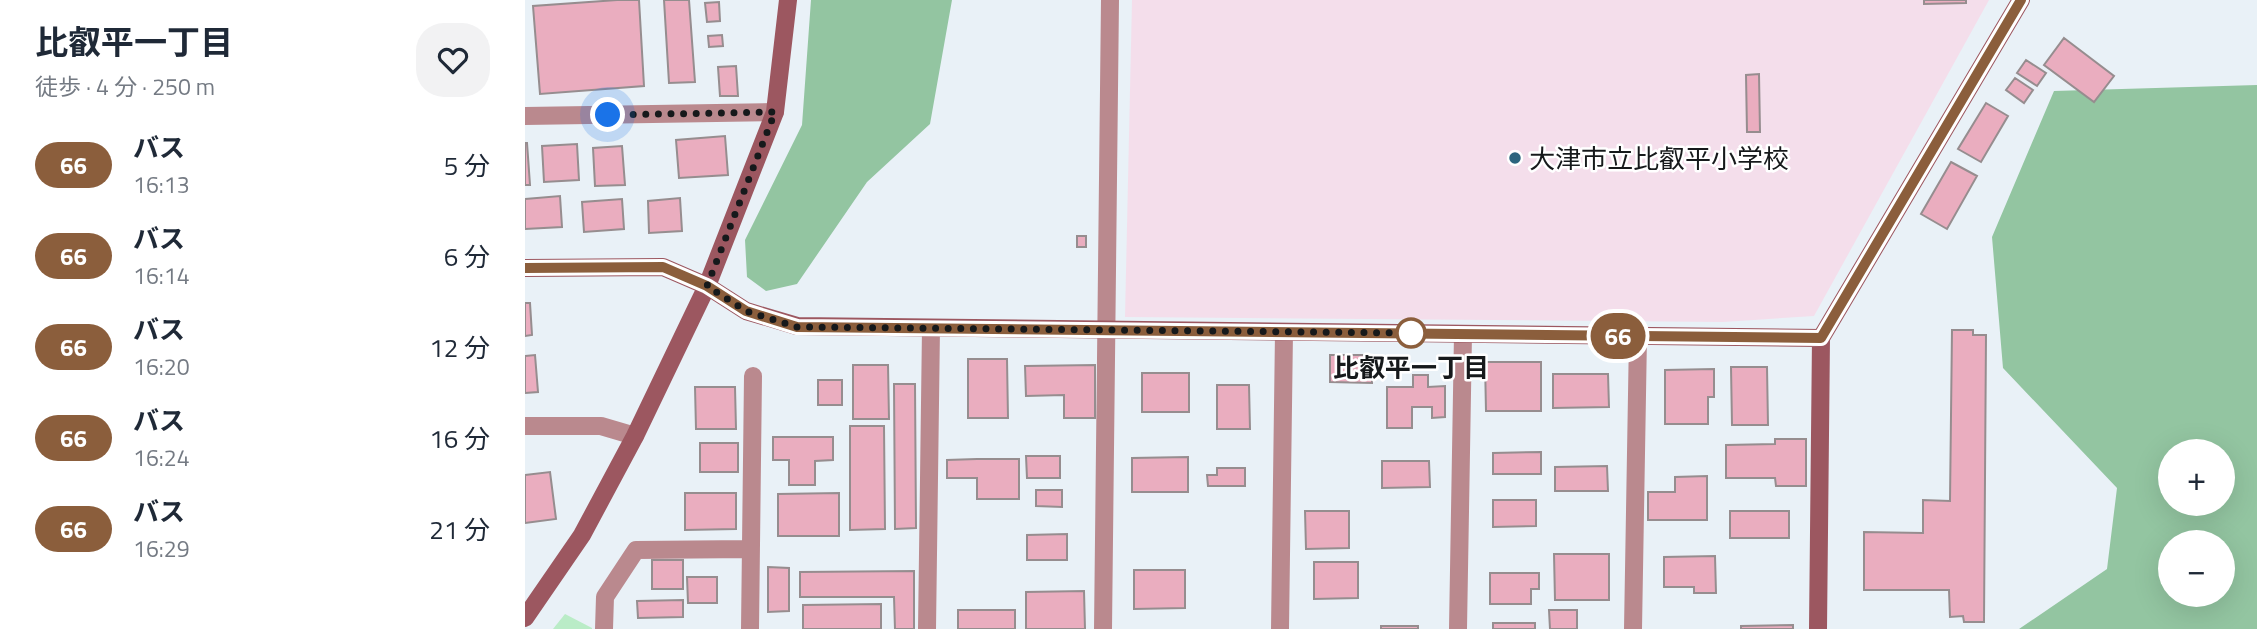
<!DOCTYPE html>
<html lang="ja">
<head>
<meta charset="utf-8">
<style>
	body { margin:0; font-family:"Titillium Web","Noto Sans JP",sans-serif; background:#f2f2f3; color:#1f2937; height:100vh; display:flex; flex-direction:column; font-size:26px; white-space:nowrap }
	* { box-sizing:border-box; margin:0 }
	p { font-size:23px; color:#747a83 }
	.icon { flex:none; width:38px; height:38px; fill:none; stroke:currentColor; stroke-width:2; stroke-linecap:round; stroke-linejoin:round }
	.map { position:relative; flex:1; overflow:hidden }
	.drawer { display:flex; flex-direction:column; background:#fff; width:525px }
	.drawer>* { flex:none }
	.badge { padding:0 14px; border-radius:23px; font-size:24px; line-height:46px }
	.controls { position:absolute; left:1633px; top:439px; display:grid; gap:14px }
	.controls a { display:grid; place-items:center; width:77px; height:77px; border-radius:50%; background:#fff; box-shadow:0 7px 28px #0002; font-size:35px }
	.you { position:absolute; width:35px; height:35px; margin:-18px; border:5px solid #fff; border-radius:50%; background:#1a73e8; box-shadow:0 0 0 10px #1a73e833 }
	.map>.badge { position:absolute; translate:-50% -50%; box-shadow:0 0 0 4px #fff }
	.round { display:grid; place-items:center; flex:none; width:74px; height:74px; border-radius:28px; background:#f2f2f3 }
	.overview { display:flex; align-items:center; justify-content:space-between; height:119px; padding:0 35px }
	h1 { font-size:33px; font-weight:700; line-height:52px }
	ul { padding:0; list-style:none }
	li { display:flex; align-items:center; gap:21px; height:91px; padding:0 35px }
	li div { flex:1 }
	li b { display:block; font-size:26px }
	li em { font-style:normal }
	li .badge { min-width:77px; font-weight:700; text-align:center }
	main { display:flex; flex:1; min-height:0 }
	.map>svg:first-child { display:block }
</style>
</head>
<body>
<main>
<section class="drawer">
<div class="overview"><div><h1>比叡平一丁目</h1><p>徒歩 · 4 分 · 250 m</p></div><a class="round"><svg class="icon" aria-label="heart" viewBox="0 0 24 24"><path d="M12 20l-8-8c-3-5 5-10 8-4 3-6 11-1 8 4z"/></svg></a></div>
<ul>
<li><span class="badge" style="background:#8b5e3c;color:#fff">66</span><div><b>バス</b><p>16:13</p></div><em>5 分</em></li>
<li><span class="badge" style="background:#8b5e3c;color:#fff">66</span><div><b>バス</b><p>16:14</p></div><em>6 分</em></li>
<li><span class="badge" style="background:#8b5e3c;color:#fff">66</span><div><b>バス</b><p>16:20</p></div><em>12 分</em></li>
<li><span class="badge" style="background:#8b5e3c;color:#fff">66</span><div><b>バス</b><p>16:24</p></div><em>16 分</em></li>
<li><span class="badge" style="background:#8b5e3c;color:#fff">66</span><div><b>バス</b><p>16:29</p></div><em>21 分</em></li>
</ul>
</section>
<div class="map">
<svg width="1732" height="629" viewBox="0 0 1732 629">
	<rect width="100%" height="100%" fill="#e9f1f7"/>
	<!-- education -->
	<path fill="#f4deeb" d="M 607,0 L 1464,0 L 1289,316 L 1198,322 L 600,317 Z"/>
	<!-- green -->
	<path fill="#baecc7" d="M 40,614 L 67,628 L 67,629 L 28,629 Z"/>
	<!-- forest -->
	<path fill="#93c5a1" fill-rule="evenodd" d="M 286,0 L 427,0 L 405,124 L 342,182 L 272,284 L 241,291 L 222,277 L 220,240 L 277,125 Z
		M 1732,85 L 1732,629 L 1494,629 L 1582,569 L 1592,488 L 1478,368 L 1467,237 L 1529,91 ZM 1645,452 L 1698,452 L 1698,504 L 1645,504 ZM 1645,542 L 1698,542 L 1698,595 L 1645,595 Z"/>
	<!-- building -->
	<path fill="#eaadbf" stroke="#968d8f" stroke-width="2" d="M 92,0 L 114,0 L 119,86 L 15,94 L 8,6 Z
		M 139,0 L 164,0 L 170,82 L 144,83 Z
		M 1399,0 L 1441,0 L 1441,3 L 1399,4 Z
		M 194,2 L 195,21 L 182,22 L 180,3 Z
		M 197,35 L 198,46 L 184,47 L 183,36 Z
		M 1539,38 L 1589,76 L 1569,102 L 1519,65 Z
		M 1501,60 L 1521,73 L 1512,86 L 1492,73 Z
		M 211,66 L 213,96 L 195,96 L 193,67 Z
		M 1234,74 L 1235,132 L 1222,132 L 1221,75 Z
		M 1490,78 L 1508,90 L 1499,103 L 1481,90 Z
		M 1461,103 L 1483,116 L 1456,162 L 1433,149 Z
		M 200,136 L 203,175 L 154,178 L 151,140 Z
		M 0,143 L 2,143 L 5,185 L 0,185 Z
		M 52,144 L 54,180 L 19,182 L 17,146 Z
		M 97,146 L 100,185 L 70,186 L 68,148 Z
		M 1426,162 L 1452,176 L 1422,229 L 1396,214 Z
		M 35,196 L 37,227 L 0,229 L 0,199 Z
		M 155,198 L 157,231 L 124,233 L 123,201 Z
		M 97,199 L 99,229 L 59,232 L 57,202 Z
		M 552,236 L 561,236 L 561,247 L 552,247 Z
		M 0,303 L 5,303 L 7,335 L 0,336 Z
		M 1427,330 L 1448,330 L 1448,335 L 1461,335 L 1459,622 L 1439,622 L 1438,616 L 1425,617 L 1424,590 L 1339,590 L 1339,532 L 1398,533 L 1398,500 L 1425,501 Z
		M 10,355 L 13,392 L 0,393 L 0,356 Z
		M 805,355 L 847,355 L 847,383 L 805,382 Z
		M 443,359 L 482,359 L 483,418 L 443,418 Z
		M 960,362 L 1016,362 L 1016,411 L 961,411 Z
		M 328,365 L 363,365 L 364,419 L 328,419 Z
		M 570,365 L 570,418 L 539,418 L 539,395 L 501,396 L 500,366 Z
		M 1206,367 L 1242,367 L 1243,425 L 1207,425 Z
		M 1189,369 L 1189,397 L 1183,397 L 1183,424 L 1140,424 L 1140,370 Z
		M 617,373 L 664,373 L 664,412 L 617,412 Z
		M 1028,374 L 1083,374 L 1084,407 L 1028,408 Z
		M 888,375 L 903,375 L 903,387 L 920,386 L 920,417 L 907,418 L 907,407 L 887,407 L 887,428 L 862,428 L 862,387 L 888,387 Z
		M 293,380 L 317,380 L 317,405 L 293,405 Z
		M 369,384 L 390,384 L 391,528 L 370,529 Z
		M 692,385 L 724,385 L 725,429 L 692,429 Z
		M 170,387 L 210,387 L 211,429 L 171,429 Z
		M 325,426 L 359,426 L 360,529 L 325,530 Z
		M 248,437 L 308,437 L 308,460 L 290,461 L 290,485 L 264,485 L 264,460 L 248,460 Z
		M 1250,439 L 1281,439 L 1281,486 L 1251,486 L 1250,478 L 1201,478 L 1201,445 L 1250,444 Z
		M 175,443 L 213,443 L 213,472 L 175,472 Z
		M 1016,452 L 1016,474 L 968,474 L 968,453 Z
		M 501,456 L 535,456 L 535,478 L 502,478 Z
		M 663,457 L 663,492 L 607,492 L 607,458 Z
		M 452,459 L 494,459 L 494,499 L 452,499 L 452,478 L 422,478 L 422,460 Z
		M 857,461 L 904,461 L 905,487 L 857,488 Z
		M 1082,466 L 1083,491 L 1030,491 L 1030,467 Z
		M 692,468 L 720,468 L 720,486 L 683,486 L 682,475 L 692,475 Z
		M 25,472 L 31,519 L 0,523 L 0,475 Z
		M 1182,476 L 1182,520 L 1123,520 L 1123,492 L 1150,492 L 1150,477 Z
		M 511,490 L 537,490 L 537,507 L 511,506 Z
		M 160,493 L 211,493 L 211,529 L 160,530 Z
		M 314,493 L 314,536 L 253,536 L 253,494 Z
		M 968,500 L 1011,500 L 1011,526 L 968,527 Z
		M 780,511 L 824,511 L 824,548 L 781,549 Z
		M 1205,511 L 1264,511 L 1264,538 L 1205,538 Z
		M 542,534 L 542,560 L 502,560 L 502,535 Z
		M 1029,554 L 1084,554 L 1084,600 L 1030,600 Z
		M 1190,556 L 1191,593 L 1169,593 L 1169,587 L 1139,587 L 1139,557 Z
		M 127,560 L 158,560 L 158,589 L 127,589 Z
		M 789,562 L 833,562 L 833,598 L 789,599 Z
		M 243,567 L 264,568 L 264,611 L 243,612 Z
		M 609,570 L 660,570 L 660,608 L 609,609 Z
		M 389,571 L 389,629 L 370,629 L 369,597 L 275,597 L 275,572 Z
		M 965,573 L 1014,573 L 1014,589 L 1006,589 L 1006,604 L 965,604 Z
		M 162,577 L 192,577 L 192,603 L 163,603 Z
		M 559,591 L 560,629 L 501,629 L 501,592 Z
		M 158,600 L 158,617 L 113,618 L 112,601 Z
		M 356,604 L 356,629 L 278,629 L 278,605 Z
		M 433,610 L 490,610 L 490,629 L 433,629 Z
		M 1024,610 L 1052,610 L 1052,629 L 1025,629 Z
		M 968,623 L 1010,623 L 1010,629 L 968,629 Z
		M 1268,625 L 1268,629 L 1216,629 L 1216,626 Z
		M 856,626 L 893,626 L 893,629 L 856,629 Z"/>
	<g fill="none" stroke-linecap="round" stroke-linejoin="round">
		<!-- street -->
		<path stroke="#ba898e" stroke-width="18" d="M 0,116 L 250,112
			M 0,426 L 76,426 L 110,436
			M 79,629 L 80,597 L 111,550 L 226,549
			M 225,629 L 228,376
			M 402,629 L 406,328
			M 578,629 L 585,0
			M 755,629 L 759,332
			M 933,629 L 938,334
			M 1108,629 L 1113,336"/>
		<!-- secondary -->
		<path stroke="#9c5760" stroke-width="18" d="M 0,268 L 138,267 L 182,286 L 221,311 L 272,326 L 1296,338
			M 0,618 L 57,535 L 110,436 L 182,286 L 250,112 L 263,0
			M 1293,629 L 1296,338 L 1496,0"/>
	</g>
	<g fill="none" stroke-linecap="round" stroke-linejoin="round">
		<!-- line casing -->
		<g stroke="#fff" stroke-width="16">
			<path id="line" d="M 0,268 L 138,267 L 182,286 L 221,311 L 272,327 L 1296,338 L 1496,0"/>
		</g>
		<!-- line -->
		<use href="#line" stroke="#8b5e3c" stroke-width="10"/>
		<!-- walk -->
		<path stroke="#16191b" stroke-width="7" stroke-dasharray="0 12.6" d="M 83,115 L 250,112 L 182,286 L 221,311 L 272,327 L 886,333"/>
	</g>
	<!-- markers -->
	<circle fill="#2c647e" stroke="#fff" stroke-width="2.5" cx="990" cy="158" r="7"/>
	<circle fill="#fff" stroke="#8b5e3c" stroke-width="3.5" cx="886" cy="333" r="14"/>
	<g text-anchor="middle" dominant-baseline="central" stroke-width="5" stroke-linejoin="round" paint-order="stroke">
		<!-- poi labels -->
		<g font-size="26" fill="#16191b" stroke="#fff" text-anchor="start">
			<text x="1004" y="158">大津市立比叡平小学校</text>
		</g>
		<!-- stop labels -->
		<g font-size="26" font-weight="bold" fill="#16191b" stroke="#fff">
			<text x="886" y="367">比叡平一丁目</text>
		</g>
	</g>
</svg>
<div class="controls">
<a>+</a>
<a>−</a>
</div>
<div class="you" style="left:83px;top:115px"></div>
<b class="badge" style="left:1093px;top:336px;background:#8b5e3c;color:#fff">66</b>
</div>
</main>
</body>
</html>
